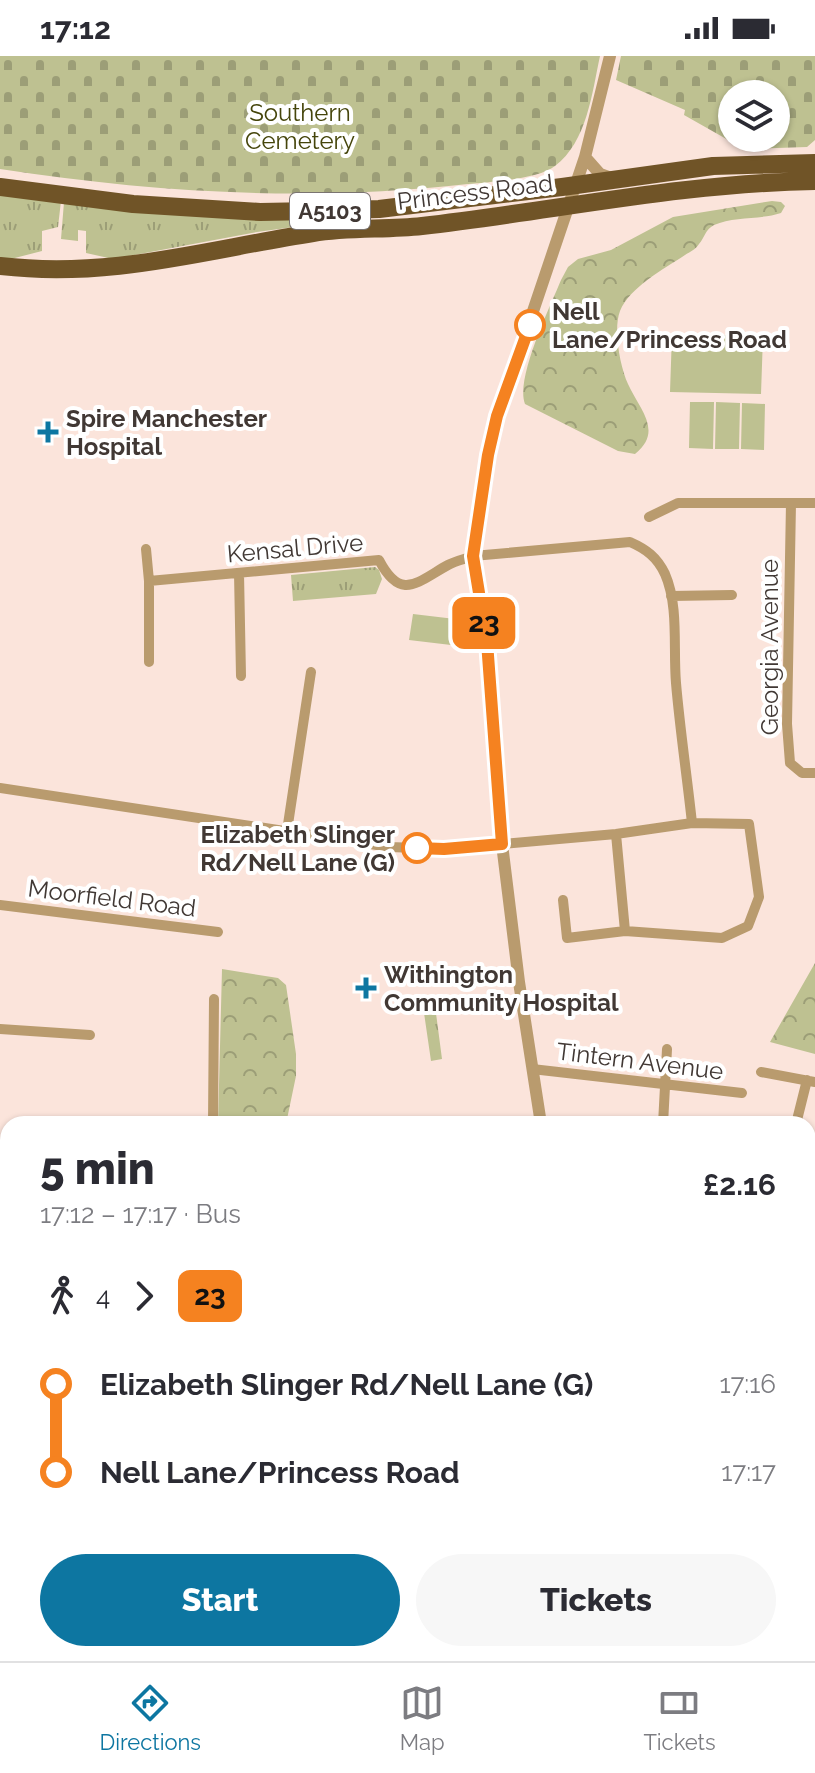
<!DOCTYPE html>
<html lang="en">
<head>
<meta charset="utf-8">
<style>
	body { margin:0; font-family:Raleway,sans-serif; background:#f7f7f7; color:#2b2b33; height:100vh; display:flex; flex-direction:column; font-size:30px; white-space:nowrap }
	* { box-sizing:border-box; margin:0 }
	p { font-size:26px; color:#7c7c81 }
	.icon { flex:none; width:44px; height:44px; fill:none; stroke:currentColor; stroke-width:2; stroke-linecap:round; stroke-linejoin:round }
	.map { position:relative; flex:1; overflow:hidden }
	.drawer { position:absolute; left:0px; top:1060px; width:816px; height:546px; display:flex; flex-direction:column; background:#fff; border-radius:24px 24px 0 0; box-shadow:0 2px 6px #0004 }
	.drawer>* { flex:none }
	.badge { padding:0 16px; border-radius:12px; font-size:28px; line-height:52px }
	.controls { position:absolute; left:718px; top:24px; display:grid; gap:16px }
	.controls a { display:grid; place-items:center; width:72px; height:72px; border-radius:50%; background:#fff; box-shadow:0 2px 6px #0004; font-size:40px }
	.map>.badge { position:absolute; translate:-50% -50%; box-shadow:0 0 0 4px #fff }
	.legs { display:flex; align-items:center; gap:12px; height:88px; padding:0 40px; font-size:26px }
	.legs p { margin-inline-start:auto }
	.headline { display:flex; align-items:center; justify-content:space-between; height:136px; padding:0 40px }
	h1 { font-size:44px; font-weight:800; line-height:60px }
	.action { display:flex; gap:16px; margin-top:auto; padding:16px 40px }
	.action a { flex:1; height:92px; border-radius:48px; background:#0d76a1; color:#fff; font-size:32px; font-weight:800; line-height:92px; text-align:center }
	.action a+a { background:#f7f7f7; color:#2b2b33 }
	ul { padding:0 40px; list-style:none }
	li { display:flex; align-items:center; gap:28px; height:88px; font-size:30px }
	li i { display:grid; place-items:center; width:12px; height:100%; margin:0 10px; background:currentColor }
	li i::after { content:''; width:20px; height:20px; margin:-10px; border:6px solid; border-radius:50%; background:#fff }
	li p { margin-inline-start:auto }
	li:first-child i { background:linear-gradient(#0000 50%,currentColor 0) }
	li:last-child i { background:linear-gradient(currentColor 50%,#0000 0) }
	.status { display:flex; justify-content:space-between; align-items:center; height:56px; padding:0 40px; background:#fff; direction:ltr }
	.status svg { height:22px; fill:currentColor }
	.dock { display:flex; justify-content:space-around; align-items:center; height:112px; border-top:2px solid #e1e1e2; background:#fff; font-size:22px; color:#7c7c81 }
	.dock a { display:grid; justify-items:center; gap:4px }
	.dock .active { color:#0d76a1 }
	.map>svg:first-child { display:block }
</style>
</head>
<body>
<div class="status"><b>17:12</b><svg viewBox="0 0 49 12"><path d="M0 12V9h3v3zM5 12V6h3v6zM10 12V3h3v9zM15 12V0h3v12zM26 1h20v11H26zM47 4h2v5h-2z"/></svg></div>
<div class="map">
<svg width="815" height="1605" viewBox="0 0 815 1605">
	<defs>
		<pattern id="grass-tufts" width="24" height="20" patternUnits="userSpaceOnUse" patternTransform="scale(2)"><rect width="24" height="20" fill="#bec191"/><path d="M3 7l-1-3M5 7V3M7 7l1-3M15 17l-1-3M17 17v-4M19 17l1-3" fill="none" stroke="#9c9e77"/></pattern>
		<pattern id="forest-crowns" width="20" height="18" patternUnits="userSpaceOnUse" patternTransform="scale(2)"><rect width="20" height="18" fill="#bec191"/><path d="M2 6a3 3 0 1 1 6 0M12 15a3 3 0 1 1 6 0" fill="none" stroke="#9c9e77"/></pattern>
		<pattern id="cemetery-stones" width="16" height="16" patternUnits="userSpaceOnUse" patternTransform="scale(2)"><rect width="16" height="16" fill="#bec191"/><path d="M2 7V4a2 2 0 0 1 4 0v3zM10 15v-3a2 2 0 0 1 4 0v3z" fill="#9c9e77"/></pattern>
	</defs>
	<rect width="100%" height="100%" fill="#fbe4db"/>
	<!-- grass -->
	<path fill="url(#grass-tufts)" d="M 0,137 L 61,145 L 58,171 L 42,175 L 42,195 L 7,204 L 0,203 Z
		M 64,146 L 322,160 L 323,167 L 257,176 L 113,203 L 86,197 L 86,175 L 78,174 L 78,185 L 61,183 Z
		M 375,511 L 379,514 L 382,523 L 376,538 L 293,545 L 291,519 Z
		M 434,942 L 442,1003 L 431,1005 L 423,950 L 425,943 Z"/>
	<!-- forest -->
	<path fill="url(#forest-crowns)" d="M 772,145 L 781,146 L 785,150 L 781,157 C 760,164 734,160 714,169 C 705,174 705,181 699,188 C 696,193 690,196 685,199 C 664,213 630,231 620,255 C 613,273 620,311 628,328 C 639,353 664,375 635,398 L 618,395 L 525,348 C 515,323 550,251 561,224 L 568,211 L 578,203 L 611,194 L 673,161 Z
		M 815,907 L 815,998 L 770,986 Z
		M 222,913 L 278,922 L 286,929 L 296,998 L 296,1020 L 286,1068 L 218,1068 Z"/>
	<!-- cemetery -->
	<path fill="url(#cemetery-stones)" fill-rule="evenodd" d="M 0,0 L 600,0 C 592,37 587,86 555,110 C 539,123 490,126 468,128 C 308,146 158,137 0,113 Z
		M 621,0 L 815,0 L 815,84 L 807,91 L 744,93 L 684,59 L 685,54 L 616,24 ZM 732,38 L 776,38 L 776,82 L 732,82 Z"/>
	<!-- pitch -->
	<path fill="#bec191" d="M 672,278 L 763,280 L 761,338 L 670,336 Z
		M 690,346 L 714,346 L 713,393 L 689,392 Z
		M 716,346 L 740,347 L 739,393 L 715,393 Z
		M 742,347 L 765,348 L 764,394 L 741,393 Z
		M 413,558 L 455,563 L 451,589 L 409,584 Z
		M 428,1598 L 525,1598 L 569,1605 L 427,1605 Z"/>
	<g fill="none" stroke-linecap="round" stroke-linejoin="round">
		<!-- minor -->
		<path stroke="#b99b6e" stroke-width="10" d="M 791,447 L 787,668 L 790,707 L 802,717 L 815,717
			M 649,461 L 678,447 L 815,447
			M 146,493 L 149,525 L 149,606
			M 239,517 L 241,620
			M 149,525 L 379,504 C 401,546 417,526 448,509 C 455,505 465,503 473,500 L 630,486 C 646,493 657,501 665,518 C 679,550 673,592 676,627 C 680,674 687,720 692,767
			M 671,540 L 732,539
			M 0,732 L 390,791 L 444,793 L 616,778 L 692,767 L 749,768 L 759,841 L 748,870 L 722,882 L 625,875 L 567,882 L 563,844
			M 287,775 L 311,616
			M 616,778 L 625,875
			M 0,849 L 218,876
			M 0,973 L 90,979
			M 532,1013 L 742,1037
			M 761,1016 L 815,1026
			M 213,1068 L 214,943
			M 663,1068 L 667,993
			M 796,1068 L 807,1024
			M 0,1237 L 8,1238
			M 808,1314 L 815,1315
			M 0,1345 L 8,1346
			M 808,1427 L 815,1428
			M 0,1459 L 8,1460
			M 808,1576 L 815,1576
			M 152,1598 L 152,1605
			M 66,1605 L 67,1598
			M 344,1605 L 345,1598"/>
		<!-- tertiary -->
		<path stroke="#b99b6e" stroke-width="12" d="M 585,101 L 600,118 L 614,123
			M 541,1068 L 519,926 L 502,788 L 487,586 L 473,494 L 484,420 L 496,365 L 585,101 L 610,0
			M 0,1095 L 8,1096
			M 808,1179 L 815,1180"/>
		<!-- trunk -->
		<path stroke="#705427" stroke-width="18" d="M 0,131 L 133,148 L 260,156 L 313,155 L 379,153 L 562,131 L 713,110 L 815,107
			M 0,210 C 111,223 204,194 313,177 C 349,171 386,174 422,170 C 554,155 682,127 815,125"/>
	</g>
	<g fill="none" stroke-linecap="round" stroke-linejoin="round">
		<!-- line-1 casing -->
		<g stroke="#fff" stroke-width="18">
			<path id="line-1" d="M 417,792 L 444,793 L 502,788 L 487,586 L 473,500 L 488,399 L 497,360 L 530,269"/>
		</g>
		<!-- line-1 -->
		<use href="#line-1" stroke="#f58220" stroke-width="12"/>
	</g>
	<!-- markers -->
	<g fill="#fff" stroke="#f58220" stroke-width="4">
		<circle cx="530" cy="269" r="14"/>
		<circle cx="417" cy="792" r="14"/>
	</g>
	<g fill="#0d76a1" stroke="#fff" stroke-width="3">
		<path d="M44 364h8v8h8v8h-8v8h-8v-8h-8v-8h8z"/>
		<path d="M362 920h8v8h8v8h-8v8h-8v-8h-8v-8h8z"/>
	</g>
	<g text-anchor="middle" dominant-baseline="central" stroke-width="8" stroke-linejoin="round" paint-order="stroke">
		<!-- shield labels -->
		<rect fill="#fff" stroke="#7a7471" stroke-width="2" x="290" y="137" width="80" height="36" rx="6"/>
		<g font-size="22" font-weight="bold" fill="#413834">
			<text x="330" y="155">A5103</text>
		</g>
		<!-- park labels -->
		<g font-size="24" fill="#45450b" stroke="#fff">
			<text x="300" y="56">Southern<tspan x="300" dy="28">Cemetery</tspan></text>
		</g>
		<!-- street labels -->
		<g font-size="24" fill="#413834" stroke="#fff">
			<text transform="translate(475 136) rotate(-7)">Princess Road</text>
			<text transform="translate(295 492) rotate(-5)">Kensal Drive</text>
			<text transform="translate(769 591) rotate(-90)">Georgia Avenue</text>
			<text transform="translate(112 842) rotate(7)">Moorfield Road</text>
			<text transform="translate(640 1005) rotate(7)">Tintern Avenue</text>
		</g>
		<!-- stop labels -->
		<g font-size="24" font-weight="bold" fill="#413834" stroke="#fff" text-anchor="start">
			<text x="552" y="255">Nell<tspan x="552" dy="28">Lane/Princess Road</tspan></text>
			<text x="395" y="778" text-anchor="end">Elizabeth Slinger<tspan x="395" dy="28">Rd/Nell Lane (G)</tspan></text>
		</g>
		<!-- poi labels -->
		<g font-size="24" font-weight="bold" fill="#413834" stroke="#fff" text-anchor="start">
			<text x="66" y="362">Spire Manchester<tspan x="66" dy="28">Hospital</tspan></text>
			<text x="384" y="918">Withington<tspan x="384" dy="28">Community Hospital</tspan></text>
		</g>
	</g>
</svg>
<div class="controls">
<a><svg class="icon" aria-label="layers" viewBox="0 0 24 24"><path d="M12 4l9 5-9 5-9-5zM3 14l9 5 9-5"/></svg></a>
</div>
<b class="badge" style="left:484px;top:567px;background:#f58220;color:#111">23</b>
<section class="drawer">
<div class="headline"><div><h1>5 min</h1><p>17:12 – 17:17 · Bus</p></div><b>£2.16</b></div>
<div class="legs"><svg class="icon" aria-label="walk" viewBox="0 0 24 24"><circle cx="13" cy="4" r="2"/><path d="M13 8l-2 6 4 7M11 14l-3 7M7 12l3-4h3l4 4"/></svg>4<svg class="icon" aria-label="forward" viewBox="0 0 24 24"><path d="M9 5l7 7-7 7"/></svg><b class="badge" style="background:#f58220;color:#111">23</b></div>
<ul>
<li><i style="color:#f58220"></i><b>Elizabeth Slinger Rd/Nell Lane (G)</b><p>17:16</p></li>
<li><i style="color:#f58220"></i><b>Nell Lane/Princess Road</b><p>17:17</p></li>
</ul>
<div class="action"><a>Start</a><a>Tickets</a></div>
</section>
</div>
<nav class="dock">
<a class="active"><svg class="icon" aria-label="directions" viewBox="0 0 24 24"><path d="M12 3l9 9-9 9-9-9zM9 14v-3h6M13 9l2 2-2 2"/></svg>Directions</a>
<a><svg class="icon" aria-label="map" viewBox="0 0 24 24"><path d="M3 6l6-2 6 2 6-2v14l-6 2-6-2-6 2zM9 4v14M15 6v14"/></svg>Map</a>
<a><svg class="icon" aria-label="tickets" viewBox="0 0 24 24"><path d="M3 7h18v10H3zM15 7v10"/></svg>Tickets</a>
</nav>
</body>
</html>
